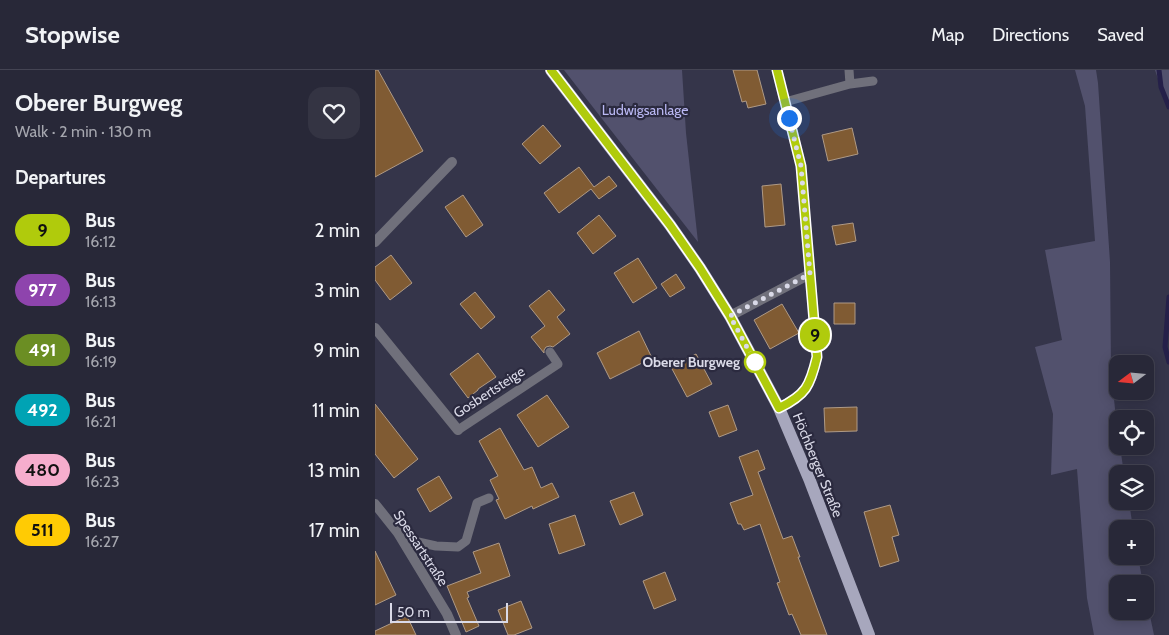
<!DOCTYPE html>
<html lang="en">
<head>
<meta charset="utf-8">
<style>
	body { margin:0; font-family:Cabin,sans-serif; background:#343443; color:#f1f3f6; height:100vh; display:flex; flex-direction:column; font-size:19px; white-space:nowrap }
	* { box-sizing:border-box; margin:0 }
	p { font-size:16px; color:#a5a6ae }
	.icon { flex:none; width:28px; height:28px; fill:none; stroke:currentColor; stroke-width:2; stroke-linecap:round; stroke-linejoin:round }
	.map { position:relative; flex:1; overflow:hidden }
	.panel { display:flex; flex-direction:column; background:#282838; width:375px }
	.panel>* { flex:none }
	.badge { padding:0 10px; border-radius:16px; font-size:18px; line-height:32px }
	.needle { width:32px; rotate:254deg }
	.buttons { position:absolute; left:734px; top:285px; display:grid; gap:10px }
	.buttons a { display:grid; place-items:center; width:45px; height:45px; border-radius:10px; background:#282838; box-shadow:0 2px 12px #0003,0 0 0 1px #444453; font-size:25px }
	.scale { position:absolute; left:15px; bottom:12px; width:118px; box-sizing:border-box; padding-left:5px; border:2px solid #dadae8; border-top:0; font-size:14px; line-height:18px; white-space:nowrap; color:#dadae8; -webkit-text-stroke:4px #2b2a3f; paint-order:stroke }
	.you { position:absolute; width:25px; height:25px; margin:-12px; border:4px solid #fff; border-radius:50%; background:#1a73e8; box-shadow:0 0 0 8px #1a73e833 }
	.map>.badge { position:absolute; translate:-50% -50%; box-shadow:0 0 0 2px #fff }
	h2 { padding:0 15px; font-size:19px; line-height:45px }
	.round { display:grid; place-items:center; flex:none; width:52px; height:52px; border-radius:15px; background:#343443 }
	.headline { display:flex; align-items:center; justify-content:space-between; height:85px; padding:0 15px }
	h1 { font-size:24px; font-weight:700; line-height:38px }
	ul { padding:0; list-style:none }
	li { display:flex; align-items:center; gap:15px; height:60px; padding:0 15px }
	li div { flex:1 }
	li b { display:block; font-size:19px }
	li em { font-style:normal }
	li .badge { min-width:55px; font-weight:700; text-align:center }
	header { display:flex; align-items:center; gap:30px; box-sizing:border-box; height:70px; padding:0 25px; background:#282838; border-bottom:1px solid #444453 }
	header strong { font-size:24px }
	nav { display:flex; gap:28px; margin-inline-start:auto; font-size:18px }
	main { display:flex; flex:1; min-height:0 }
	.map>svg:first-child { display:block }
</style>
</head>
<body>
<header>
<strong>Stopwise</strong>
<nav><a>Map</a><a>Directions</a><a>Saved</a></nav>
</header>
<main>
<section class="panel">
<div class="headline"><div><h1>Oberer Burgweg</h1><p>Walk · 2 min · 130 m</p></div><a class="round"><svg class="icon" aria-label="heart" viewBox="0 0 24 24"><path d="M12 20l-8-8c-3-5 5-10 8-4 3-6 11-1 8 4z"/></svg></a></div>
<h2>Departures</h2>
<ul>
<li><span class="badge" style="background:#b0cb0c;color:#111">9</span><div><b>Bus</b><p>16:12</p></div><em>2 min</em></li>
<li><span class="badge" style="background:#8e44ad;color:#fff">977</span><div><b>Bus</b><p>16:13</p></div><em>3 min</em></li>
<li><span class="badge" style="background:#6b8e23;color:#fff">491</span><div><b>Bus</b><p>16:19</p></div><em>9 min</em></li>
<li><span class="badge" style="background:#00a3b4;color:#fff">492</span><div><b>Bus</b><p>16:21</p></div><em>11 min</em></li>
<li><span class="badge" style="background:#f6adcd;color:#111">480</span><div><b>Bus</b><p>16:23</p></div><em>13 min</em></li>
<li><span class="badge" style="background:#ffcb04;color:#111">511</span><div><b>Bus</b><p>16:27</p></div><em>17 min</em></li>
</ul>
</section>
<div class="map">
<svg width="794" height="565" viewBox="0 0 794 565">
	<rect width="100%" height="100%" fill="#35354a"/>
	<!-- green -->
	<path fill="#52516d" d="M 189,0 L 307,0 L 311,63 L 323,172 Z
		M 700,0 L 721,0 L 723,13 L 735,192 L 736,299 L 742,359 L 742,376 L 745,376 L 749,404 L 742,404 L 742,431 L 754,431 L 758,459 L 742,459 L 742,486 L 763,486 L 768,514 L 742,514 L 742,541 L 770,541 L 770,522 L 779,565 L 719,565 L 712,528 L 702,399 L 676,405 L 678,344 L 660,277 L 687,270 L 670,180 L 720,171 L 710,36 Z
		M 780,0 L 794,0 L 794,40 L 781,3 Z"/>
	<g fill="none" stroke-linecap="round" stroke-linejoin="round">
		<!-- stream -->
		<path stroke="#252049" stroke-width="5" d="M 784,0 L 786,17 L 794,37
			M 794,227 L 790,277 L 794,292"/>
	</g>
	<!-- building -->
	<path fill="#805b33" stroke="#af9a86" d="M 0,0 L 3,0 L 48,81 L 0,107 Z
		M 358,0 L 382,0 L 391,34 L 373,38 L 371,31 L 367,32 Z
		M 168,55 L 186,76 L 165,94 L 147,74 Z
		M 477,58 L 483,84 L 453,91 L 447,65 Z
		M 204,97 L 219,117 L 234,106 L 242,116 L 224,129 L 216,119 L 184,143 L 169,123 Z
		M 406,114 L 410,155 L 390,157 L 387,116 Z
		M 88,125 L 108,155 L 91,167 L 70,137 Z
		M 224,145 L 241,166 L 218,184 L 202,163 Z
		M 478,153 L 481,171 L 461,175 L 457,156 Z
		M 16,185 L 37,213 L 15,230 L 0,210 L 0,197 Z
		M 263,188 L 282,218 L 258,233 L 239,203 Z
		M 301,204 L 310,218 L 295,227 L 286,214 Z
		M 174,220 L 190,240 L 182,247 L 195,264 L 178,277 L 175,276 L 171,277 L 169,280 L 169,283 L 156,267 L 170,256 L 154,236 Z
		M 100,222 L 120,247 L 106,259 L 85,234 Z
		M 459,233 L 480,233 L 480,254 L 459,254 Z
		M 407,234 L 424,263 L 395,279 L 379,250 Z
		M 264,261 L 277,288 L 235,309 L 222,283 Z
		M 103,283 L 121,307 L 103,319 L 103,320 L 93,328 L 75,304 Z
		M 321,284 L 337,314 L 312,327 L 296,297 Z
		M 172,325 L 194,357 L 163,377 L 142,345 Z
		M 0,334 L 43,389 L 19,408 L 0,384 Z
		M 353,335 L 362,360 L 344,367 L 334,342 Z
		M 482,337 L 482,361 L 450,362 L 449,338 Z
		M 125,358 L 149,400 L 157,397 L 166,418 L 177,413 L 184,427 L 158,439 L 157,436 L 130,449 L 121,430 L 124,429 L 115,410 L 123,406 L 104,371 Z
		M 383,380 L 390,399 L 383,402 L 408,469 L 417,466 L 425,487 L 423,487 L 452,565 L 426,565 L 417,544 L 414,545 L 402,513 L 405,512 L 385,454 L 369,460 L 366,454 L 363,454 L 355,433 L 378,425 L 364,387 Z
		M 64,406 L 77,428 L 55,442 L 42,419 Z
		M 259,422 L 268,445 L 245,455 L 235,431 Z
		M 515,435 L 524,465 L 517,467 L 524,491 L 505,497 L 489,442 Z
		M 200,445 L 210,475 L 184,484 L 174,454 Z
		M 124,473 L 135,506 L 92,522 L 94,527 L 92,528 L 104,556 L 91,562 L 72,516 L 106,503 L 98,482 Z
		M 0,481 L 21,525 L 0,535 Z
		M 290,502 L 301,530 L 279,539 L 268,511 Z
		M 146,531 L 157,558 L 139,565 L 133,565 L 123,540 Z
		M 32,546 L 41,565 L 0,565 L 0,561 Z"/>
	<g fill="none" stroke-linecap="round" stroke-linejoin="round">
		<!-- service -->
		<path stroke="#70707b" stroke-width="9" d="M 474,0 L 475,14
			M 410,32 L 475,14 L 498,11
			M 83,360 L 183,294 L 175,282
			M 32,478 L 43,472 L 61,476 L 83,477 L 91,471 L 102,433 L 114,428"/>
		<!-- minor -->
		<path stroke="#70707b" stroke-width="10" d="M 402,0 L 426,96 L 442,287 C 435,317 432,324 404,338
			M 0,172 L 77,92
			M 355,246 L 435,204
			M 0,258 L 83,360
			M 0,434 L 23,463 L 72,544 L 81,565"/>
		<!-- primary -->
		<path stroke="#a7a7bd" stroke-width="12" d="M 176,0 L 295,155 L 325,198 L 355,246 L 404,338 L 435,411 L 494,565"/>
	</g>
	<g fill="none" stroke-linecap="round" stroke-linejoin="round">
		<!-- line casing -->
		<g stroke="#fff" stroke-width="11">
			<path id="line" d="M 176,0 L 295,155 L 325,198 L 355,246 L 404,338 C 431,325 435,316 442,287 L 426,96 L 402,0"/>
		</g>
		<!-- line -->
		<use href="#line" stroke="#b0cb0c" stroke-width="8"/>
		<!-- walk -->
		<path stroke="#dadae8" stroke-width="5" stroke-dasharray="0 9" d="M 380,292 L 355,246 L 435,204 L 426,96 L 414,48"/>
	</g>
	<!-- markers -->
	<circle fill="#fff" stroke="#b0cb0c" stroke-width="2.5" cx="380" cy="292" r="10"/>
	<g text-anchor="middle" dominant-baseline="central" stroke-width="4.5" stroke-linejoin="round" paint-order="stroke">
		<!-- park labels -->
		<g font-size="14" fill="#bab8f3" stroke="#2b2a3f">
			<text x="270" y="40">Ludwigsanlage</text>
		</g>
		<!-- stop labels -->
		<g font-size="14" font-weight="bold" fill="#dadae8" stroke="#2b2a3f" text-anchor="end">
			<text x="365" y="292">Oberer Burgweg</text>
		</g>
		<!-- street labels -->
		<g font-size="14" fill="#dadae8" stroke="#2b2a3f">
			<text transform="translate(114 322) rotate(-33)">Gosbertsteige</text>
			<text transform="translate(443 395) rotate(68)">Höchberger Straße</text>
			<text transform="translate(46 478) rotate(57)">Spessartstraße</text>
		</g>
	</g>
</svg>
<div class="buttons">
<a><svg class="needle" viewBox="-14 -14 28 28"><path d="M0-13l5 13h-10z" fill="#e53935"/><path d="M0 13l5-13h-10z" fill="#a5a6ae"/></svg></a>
<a><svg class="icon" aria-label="locate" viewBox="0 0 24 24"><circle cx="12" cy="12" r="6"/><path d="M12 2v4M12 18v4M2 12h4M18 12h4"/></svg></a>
<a><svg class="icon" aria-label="layers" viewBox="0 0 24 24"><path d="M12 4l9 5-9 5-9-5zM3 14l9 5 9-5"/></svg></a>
<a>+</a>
<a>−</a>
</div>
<div class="scale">50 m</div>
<div class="you" style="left:414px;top:48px"></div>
<b class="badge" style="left:440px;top:265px;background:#b0cb0c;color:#111">9</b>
</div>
</main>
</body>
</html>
